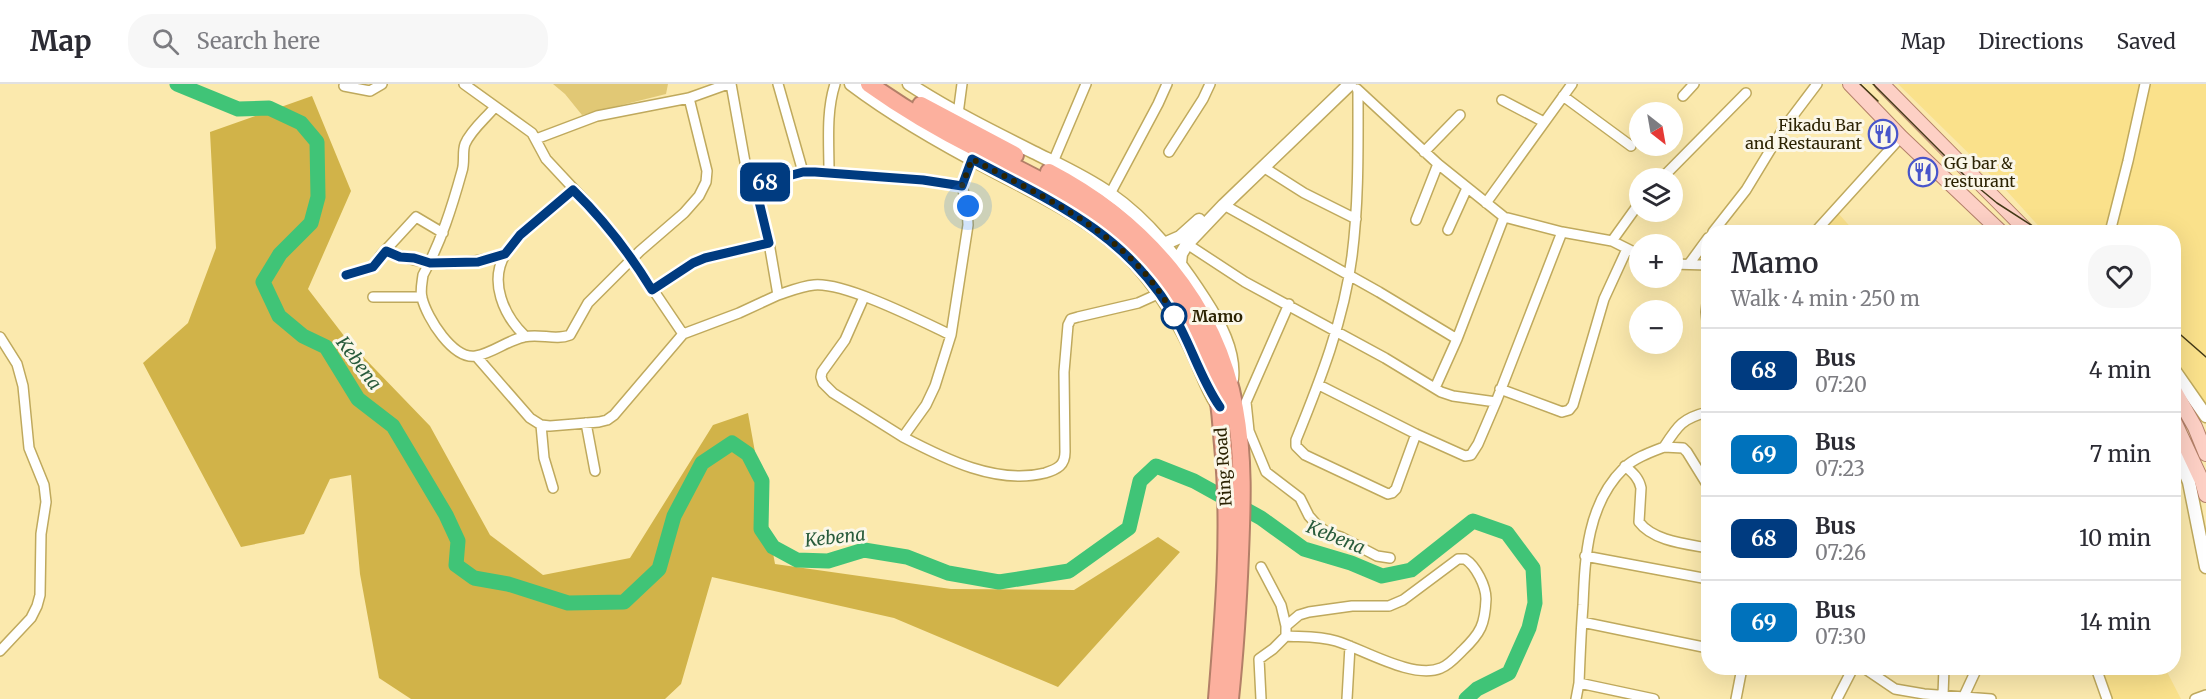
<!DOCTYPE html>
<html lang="en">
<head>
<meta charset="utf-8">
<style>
	body { margin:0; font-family:Merriweather,serif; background:#f7f7f7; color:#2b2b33; height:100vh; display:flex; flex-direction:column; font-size:22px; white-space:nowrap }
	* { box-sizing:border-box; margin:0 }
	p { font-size:20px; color:#7c7c81 }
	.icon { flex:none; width:33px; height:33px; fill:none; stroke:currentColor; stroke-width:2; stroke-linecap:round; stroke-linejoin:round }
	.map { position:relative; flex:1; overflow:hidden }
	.panel { position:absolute; left:1701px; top:141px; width:480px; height:450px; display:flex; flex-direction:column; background:#fff; border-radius:24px; box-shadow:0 6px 24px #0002 }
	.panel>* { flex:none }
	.badge { padding:0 12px; border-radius:9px; font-size:21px; line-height:39px }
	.needle { width:39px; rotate:149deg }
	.buttons { position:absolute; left:1629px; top:18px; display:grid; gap:12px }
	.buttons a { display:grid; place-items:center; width:54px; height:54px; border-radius:50%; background:#fff; box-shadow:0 6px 24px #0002; font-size:30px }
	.you { position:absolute; width:30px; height:30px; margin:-15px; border:4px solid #fff; border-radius:50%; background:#1a73e8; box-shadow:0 0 0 9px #1a73e833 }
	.map>.badge { position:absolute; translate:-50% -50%; box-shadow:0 0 0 3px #fff }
	.round { display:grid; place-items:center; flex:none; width:63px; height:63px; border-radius:24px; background:#f7f7f7 }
	.headline { display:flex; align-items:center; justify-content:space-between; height:102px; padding:0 30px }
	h1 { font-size:28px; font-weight:600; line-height:45px }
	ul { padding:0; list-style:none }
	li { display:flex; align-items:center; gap:18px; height:84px; padding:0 30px; border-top:2px solid #e1e1e2 }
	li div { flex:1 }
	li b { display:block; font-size:22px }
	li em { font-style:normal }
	li .badge { min-width:66px; font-weight:700; text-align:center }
	header { display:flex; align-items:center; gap:36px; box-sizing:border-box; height:84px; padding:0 30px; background:#fff; border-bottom:2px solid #e1e1e2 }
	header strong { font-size:28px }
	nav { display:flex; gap:33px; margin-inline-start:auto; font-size:21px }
	.search { width:420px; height:54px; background:#f7f7f7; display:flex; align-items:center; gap:15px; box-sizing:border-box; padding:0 21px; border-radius:24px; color:#7c7c81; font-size:22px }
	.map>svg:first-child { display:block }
</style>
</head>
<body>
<header>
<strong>Map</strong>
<div class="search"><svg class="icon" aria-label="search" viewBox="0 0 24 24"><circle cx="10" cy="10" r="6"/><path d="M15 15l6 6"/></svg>Search here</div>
<nav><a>Map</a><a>Directions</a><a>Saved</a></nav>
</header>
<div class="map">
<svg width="2206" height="615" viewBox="0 0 2206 615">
	<rect width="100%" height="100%" fill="#fbe9ad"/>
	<!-- built -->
	<path fill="#fae18b" d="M 1898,0 L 2206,0 L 2206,329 L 2174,293 L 2174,148 L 2044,148 L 2006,106 Z
		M 1838,129 L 1855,148 L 1820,148 Z
		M 2097,584 L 2165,584 L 2181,615 L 2108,615 Z"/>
	<!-- green -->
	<path fill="#e1c875" d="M 553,0 L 668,0 L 666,10 L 582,31 L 565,10 Z"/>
	<!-- forest -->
	<path fill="#d1b349" d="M 312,12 L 351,107 L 308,205 L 348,257 L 430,342 L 490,451 L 543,491 L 630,474 L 713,341 L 748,329 L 775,480 L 951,505 L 1074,506 L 1158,453 L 1180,468 L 1058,603 L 894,534 L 712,493 L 681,600 L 665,615 L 411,615 L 379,594 L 360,490 L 351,391 L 330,395 L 304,450 L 241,463 L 143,279 L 188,239 L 216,164 L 210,48 Z"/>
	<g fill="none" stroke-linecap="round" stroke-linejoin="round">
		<!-- river -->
		<path stroke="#40c477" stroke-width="15" d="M 177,0 L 238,25 L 269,24 L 301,39 L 317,58 L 318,113 L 311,139 L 280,170 L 263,198 L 279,232 L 303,252 L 326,263 L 358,315 L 393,342 L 446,431 L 458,457 L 456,481 L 474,494 L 508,500 L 568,519 L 624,518 L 659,485 L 674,432 L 702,379 L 732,359 L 748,370 L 762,397 L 761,445 L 773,463 L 797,476 L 828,477 L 864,466 L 907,473 L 948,489 L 999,498 L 1069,487 L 1129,444 L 1140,397 L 1156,382 L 1194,397 L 1261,434 L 1304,465 L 1351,479 L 1382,492 L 1411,486 L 1473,437 L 1507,449 L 1533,484 L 1535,519 L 1529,544 L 1509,589 L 1477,605 L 1466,615"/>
		<!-- street casing -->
		<g stroke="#bfa95d" stroke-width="12">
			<path id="street" d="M 464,0 L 532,49 L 546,75 L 587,119 L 633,176 L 683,250 L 739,229 L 778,211 L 769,159 L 755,101 L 803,88 L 815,88 L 923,96 L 962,102 L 972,75
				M 731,0 L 745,78 L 755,101
				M 778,0 L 803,88
				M 344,2 L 370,7 L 382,0
				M 1357,5 L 1438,80 L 1504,133 L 1562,148 L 1612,157 L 1640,171
				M 1358,6 C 1358,61 1359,117 1352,172 C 1344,236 1320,297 1296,356 L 1296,362 L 1305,371 L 1388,410 L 1392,409 L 1396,405 L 1416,350
				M 1563,12 L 1631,62
				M 1683,12 L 1694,0
				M 1502,16 L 1544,38
				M 494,24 C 485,35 471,46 465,60 C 462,68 465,78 462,87 C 452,123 441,158 423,191 C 422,199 420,207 422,214 C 427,234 453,276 476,272 C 493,269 508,256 524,253 C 540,249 555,257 570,251 L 588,219 L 640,167 L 684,129 L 699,112 L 706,98 L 707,87 L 689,14
				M 958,30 L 962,0
				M 536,55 L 597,32 L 689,14 L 728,0
				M 1169,68 L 1203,15 L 1210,0
				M 1424,68 L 1460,31
				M 1053,78 L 1086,0
				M 1263,83 L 1304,109 L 1356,135
				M 829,88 C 829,58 826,28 835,0
				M 1662,94 L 1746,9
				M 962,102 L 967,122 L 968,141 L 951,251 L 935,302 L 926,321 L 903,353 C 945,375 997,401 1045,389 C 1058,385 1065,381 1065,368 L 1064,288 L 1068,241 L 1071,235 L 1078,233 L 1138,219 L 1160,209
				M 1110,110 L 1158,20 L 1167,0
				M 1486,119 L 1572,0
				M 1224,121 L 1379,208 L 1457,255
				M 1416,136 L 1438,80
				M 1448,146 L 1467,104
				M 1713,148 L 1746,106 L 1783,45 L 1817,0
				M 1815,148 L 1901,53
				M 2110,148 L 2128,77 L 2145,0
				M 1612,157 L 1640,118
				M 1187,160 L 1245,198 L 1385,274 L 1441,308 L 1453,312 L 1496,318
				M 386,167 C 426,184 464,182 505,170
				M 1672,180 L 1708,181
				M 1689,180 L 1708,154
				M 347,191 L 373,183 L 381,171 L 416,133 L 443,149
				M 652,206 L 693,179 L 705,174 L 769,159
				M 778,211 C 790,207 802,202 814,201 C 845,198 921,237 951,251
				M 1708,212 L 1706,228 L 1708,245
				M 373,213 L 422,213
				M 864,213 L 845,256 L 822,288 L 821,293 L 823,299 L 833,309 L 903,353
				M 1289,220 L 1246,318 L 1249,347 L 1266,388 L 1300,414 L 1309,432 L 1317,441 L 1328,449 L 1341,453 L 1377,472 L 1390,474
				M 525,252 C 504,232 488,197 506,169 C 519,147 553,125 573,106
				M 0,253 L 17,280 L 23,302 L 29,364 L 44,401 L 46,418 L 41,450 L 40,511 L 37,522 L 31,534 L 0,567
				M 476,272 L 530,334 L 541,341 L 550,342 L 599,338 L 607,336 L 614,331 L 683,250
				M 1319,301 L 1416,350 L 1465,372 L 1471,371 L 1478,360 L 1496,318 L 1562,148
				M 1435,304 L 1457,255 L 1504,133
				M 1500,305 L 1562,328 L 1569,326 L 1573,321 L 1604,215 L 1627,165
				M 586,339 L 595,387
				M 541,341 L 544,374 L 553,404
				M 1664,363 L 1683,364 L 1687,368 L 1708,402
				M 1625,382 C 1633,389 1639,394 1641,404 L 1639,438 C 1653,457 1687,460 1708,464
				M 1585,472 L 1708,495
				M 1261,483 L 1281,521 L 1286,542
				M 1582,538 L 1708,564
				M 1864,584 L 1895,605 L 1924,610 L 1991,615
				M 2096,584 L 2107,615
				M 1579,599 L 1654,615
				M 1943,611 L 1944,584
				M 1964,612 L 1977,584
				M 1261,615 L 1259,575 L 1273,565 L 1286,552 L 1286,542 L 1299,531 L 1309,528 L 1352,522 L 1389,522 L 1403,516 L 1458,475 L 1465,475 C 1476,482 1486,502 1486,515 C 1485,540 1481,549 1462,567 C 1456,573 1449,581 1441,584 C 1413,596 1363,565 1336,557 C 1320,552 1302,553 1286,552
				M 1347,615 L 1350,562
				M 1576,615 L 1579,599 C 1580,573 1581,547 1583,521 C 1585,473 1587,420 1624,384 C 1634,374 1651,368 1664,363 C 1678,341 1683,334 1708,328
				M 1736,615 L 1742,584
				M 1837,615 L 1853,584
				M 2195,615 L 2206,611"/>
		</g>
		<!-- secondary casing -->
		<g stroke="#bfa95d" stroke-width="15">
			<path id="secondary" d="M 851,0 C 896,34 944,61 994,87 C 1047,115 1101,140 1140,185 C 1163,212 1181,242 1195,274 C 1202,289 1207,305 1216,319
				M 909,0 C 949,26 991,47 1033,68 C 1059,81 1086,93 1110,110 C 1149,137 1178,175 1204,215 C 1219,238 1235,267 1232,295
				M 1164,160 L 1180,153 L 1199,136
				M 1180,179 L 1181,170 L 1187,160 L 1224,121 L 1350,0
				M 2174,286 L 2206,332
				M 2174,362 L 2189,398 L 2206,483"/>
		</g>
		<!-- primary casing -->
		<g stroke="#b37f68" stroke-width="16">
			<path id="primary" d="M 1850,0 L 1901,53 L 2001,148
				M 1882,0 L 2028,148
				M 2174,306 L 2195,343 L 2206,370
				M 2174,337 L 2202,397 L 2206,411"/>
		</g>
		<!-- highway casing -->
		<g stroke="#b37f68" stroke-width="20">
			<path id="highway" d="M 869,0 C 904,25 940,46 978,65 C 1013,83 1049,99 1082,121 C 1146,162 1198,228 1216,303 C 1221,322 1221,342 1223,361 C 1231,445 1224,531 1217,615
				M 921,21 L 1015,71
				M 1049,88 C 1143,137 1216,219 1235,325 C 1244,373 1242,422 1240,470 C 1238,519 1235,567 1230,615"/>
		</g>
		<!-- street -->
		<use href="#street" stroke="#fff" stroke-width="9"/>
		<!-- secondary -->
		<use href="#secondary" stroke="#fff" stroke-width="12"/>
		<!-- primary -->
		<use href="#primary" stroke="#fdd0c5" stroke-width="14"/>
		<!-- highway -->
		<use href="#highway" stroke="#fcb09e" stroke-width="16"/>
		<!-- tram -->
		<path stroke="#443a17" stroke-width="1.5" d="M 1860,0 L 1878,17
			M 1873,0 L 1968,95 L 1997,119 L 2042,148
			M 2174,245 L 2206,273"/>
	</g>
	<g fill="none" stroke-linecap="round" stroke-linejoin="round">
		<!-- line casing -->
		<g stroke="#fff" stroke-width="14">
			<path id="line" d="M 346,191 L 373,183 L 386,167 L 400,173 L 414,174 L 430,179 L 478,178 L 505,170 L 520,151 L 573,106 C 604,136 630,170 652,206 L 693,179 L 705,174 L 769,159 L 755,101 L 803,88 L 815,88 L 923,96 L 962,102 L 972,75 C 1050,117 1121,146 1170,225 C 1190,256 1199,293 1220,323"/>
		</g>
		<!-- line -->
		<use href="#line" stroke="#003b80" stroke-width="9"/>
		<!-- walk -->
		<path stroke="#2c2303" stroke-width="6" stroke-dasharray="0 10.8" d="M 968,122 L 962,102 L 972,75 C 1047,115 1133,152 1174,232"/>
	</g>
	<!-- icons -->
	<defs>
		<g id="restaurant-ring" transform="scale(1.5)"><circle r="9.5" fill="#fbf7e8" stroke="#4855ca" stroke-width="1.5"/><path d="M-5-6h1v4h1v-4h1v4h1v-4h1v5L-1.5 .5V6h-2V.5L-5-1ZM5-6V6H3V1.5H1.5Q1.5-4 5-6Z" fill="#4855ca"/></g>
	</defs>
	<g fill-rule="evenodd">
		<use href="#restaurant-ring" x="1883" y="50"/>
		<use href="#restaurant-ring" x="1923" y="88"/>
	</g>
	<!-- markers -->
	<circle fill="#fff" stroke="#003b80" stroke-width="3" cx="1174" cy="232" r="12"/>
	<g text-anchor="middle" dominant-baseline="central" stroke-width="6" stroke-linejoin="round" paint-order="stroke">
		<!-- poi labels -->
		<g font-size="16" fill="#2c2303" stroke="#fbf7e8" text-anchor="end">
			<text x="1862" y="41">Fikadu Bar<tspan x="1862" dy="18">and Restaurant</tspan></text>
			<text x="1944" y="79" text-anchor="start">GG bar &amp;<tspan x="1944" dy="18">resturant</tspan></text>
		</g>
		<!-- stop labels -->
		<g font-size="16" font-weight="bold" fill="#2c2303" stroke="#fbf7e8" text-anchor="start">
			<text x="1192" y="232">Mamo</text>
		</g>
		<!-- street labels -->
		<g font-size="16" fill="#2c2303" stroke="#fbf7e8">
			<text transform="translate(1223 383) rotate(-94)">Ring Road</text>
		</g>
		<!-- water labels -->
		<g font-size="18" font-style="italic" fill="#295b3b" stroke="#fbf7e8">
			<text transform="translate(359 279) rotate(53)">Kebena</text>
			<text transform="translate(835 453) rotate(-6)">Kebena</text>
			<text transform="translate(1336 453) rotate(22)">Kebena</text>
		</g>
	</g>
</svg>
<div class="buttons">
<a><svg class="needle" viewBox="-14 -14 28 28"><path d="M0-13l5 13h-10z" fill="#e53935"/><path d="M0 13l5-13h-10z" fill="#7c7c81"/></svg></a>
<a><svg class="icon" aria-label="layers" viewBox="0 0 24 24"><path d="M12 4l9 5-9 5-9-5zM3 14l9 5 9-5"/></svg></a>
<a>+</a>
<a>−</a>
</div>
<div class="you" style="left:968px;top:122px"></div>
<b class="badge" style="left:765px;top:98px;background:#003b80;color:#fff">68</b>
<section class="panel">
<div class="headline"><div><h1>Mamo</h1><p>Walk · 4 min · 250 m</p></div><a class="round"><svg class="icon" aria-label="heart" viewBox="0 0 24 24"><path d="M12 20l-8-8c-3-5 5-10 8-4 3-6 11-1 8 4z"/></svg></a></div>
<ul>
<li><span class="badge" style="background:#003b80;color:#fff">68</span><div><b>Bus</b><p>07:20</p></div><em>4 min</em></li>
<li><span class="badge" style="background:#0072bc;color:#fff">69</span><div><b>Bus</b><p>07:23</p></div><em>7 min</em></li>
<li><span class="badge" style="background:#003b80;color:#fff">68</span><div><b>Bus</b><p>07:26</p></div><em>10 min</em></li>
<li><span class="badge" style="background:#0072bc;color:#fff">69</span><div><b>Bus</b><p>07:30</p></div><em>14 min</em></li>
</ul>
</section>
</div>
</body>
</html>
